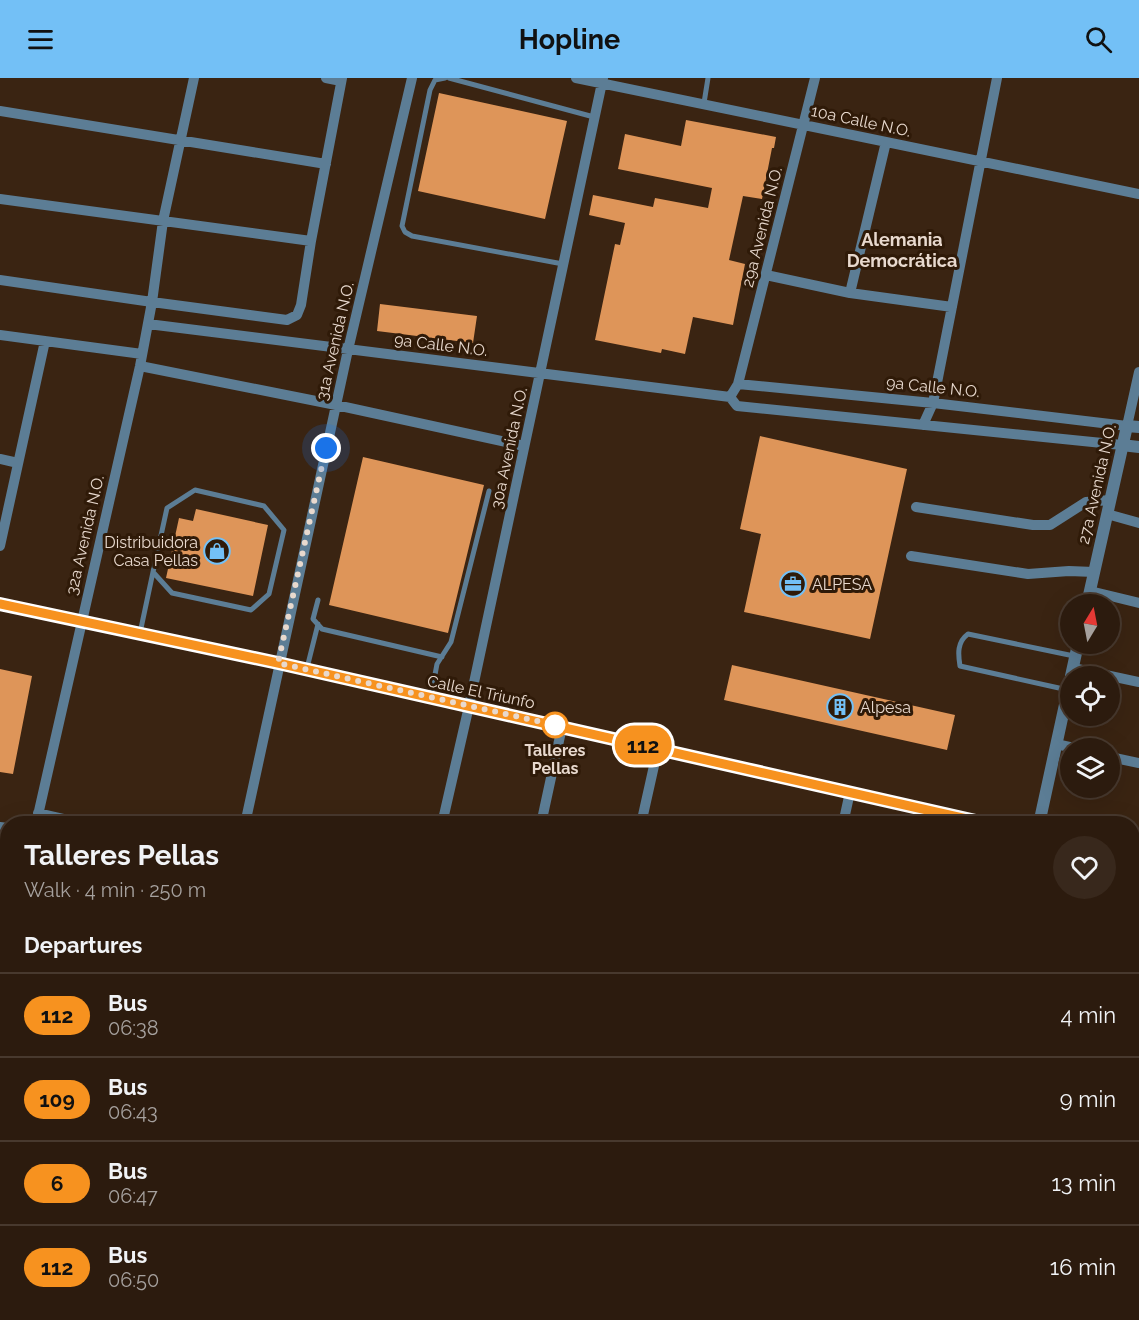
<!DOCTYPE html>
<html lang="en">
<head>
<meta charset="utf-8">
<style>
	body { margin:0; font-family:Raleway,sans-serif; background:#38281c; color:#f1f3f6; height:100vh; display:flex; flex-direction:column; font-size:22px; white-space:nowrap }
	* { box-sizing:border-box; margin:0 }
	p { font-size:20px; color:#a6a19e }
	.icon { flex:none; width:33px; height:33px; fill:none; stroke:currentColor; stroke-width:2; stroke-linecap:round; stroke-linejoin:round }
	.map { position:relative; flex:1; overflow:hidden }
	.drawer { position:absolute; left:0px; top:738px; width:1140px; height:504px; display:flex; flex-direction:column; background:#2c1b0e; border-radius:24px 24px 0 0; box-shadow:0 6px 24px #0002,0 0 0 2px #48392e }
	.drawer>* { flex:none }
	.badge { padding:0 12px; border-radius:20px; font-size:21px; line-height:39px }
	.needle { width:39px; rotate:10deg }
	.tools { position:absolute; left:1060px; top:516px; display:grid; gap:12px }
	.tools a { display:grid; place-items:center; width:60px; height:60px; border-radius:50%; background:#2c1b0e; box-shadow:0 6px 24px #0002,0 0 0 2px #48392e; font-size:30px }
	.you { position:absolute; width:30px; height:30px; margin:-15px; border:4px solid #fff; border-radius:50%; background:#1a73e8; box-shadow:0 0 0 9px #1a73e833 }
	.map>.badge { position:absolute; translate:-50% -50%; box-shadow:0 0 0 3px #fff }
	h2 { padding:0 24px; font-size:22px; line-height:54px }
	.round { display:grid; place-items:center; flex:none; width:63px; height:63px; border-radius:32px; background:#38281c }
	.head { display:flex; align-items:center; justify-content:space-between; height:102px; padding:0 24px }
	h1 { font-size:28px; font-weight:700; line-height:45px }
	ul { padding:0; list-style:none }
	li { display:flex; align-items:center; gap:18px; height:84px; padding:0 24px; border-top:2px solid #48392e }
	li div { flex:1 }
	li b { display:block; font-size:22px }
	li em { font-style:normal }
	li .badge { min-width:66px; font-weight:700; text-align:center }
	header { display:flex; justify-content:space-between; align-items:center; height:78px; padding:0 24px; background:#73c0f6; color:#111; font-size:27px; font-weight:700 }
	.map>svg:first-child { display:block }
</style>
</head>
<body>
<header><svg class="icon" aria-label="menu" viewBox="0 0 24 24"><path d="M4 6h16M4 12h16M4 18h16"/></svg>Hopline<svg class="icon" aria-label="search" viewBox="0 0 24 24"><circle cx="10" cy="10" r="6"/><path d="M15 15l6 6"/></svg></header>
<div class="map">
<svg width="1139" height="1242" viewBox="0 0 1139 1242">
	<rect width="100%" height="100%" fill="#3a2412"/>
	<!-- building -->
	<path fill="#de9559" d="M 439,15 L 567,43 L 545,141 L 418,113 Z
		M 686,42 L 776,59 L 774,70 L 772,70 L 762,121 L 743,118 L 729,182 L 745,186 L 733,247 L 693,239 L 685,276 L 662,271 L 661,275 L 595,262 L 615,166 L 620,167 L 625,145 L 589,137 L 593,117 L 653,129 L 655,120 L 708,130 L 712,110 L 618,91 L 625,56 L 681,68 Z
		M 380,226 L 477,238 L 473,265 L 377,253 Z
		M 760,358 L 907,391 L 870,561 L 744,534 L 761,456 L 740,451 Z
		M 363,379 L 484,407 L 448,555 L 329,527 Z
		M 196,431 L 268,447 L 253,518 L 166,500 L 179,440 L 193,443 Z
		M 732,587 L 955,637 L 947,672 L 724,622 Z
		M 0,591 L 32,598 L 13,696 L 0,694 Z"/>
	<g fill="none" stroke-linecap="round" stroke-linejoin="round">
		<!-- service -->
		<path stroke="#5c7d95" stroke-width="5" d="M 445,0 L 435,2 L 430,12 L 402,148 L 405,154 L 412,158 L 563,186
			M 449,0 L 594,39
			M 704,25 L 708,0
			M 195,412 L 264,428 L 284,452 L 269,516 L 251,532 L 172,515 L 153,494 L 167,430 Z
			M 318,522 L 313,541 L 322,551 L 442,579
			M 140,555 L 153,494
			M 307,590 L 318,546
			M 1068,612 L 960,588 C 958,576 957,564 968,556 L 1074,578
			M 431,618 L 437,586 L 451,564 L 489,413"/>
		<!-- minor -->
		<path stroke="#5c7d95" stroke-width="10" d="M 326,0 L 341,3
			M 576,0 L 1139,116
			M 0,33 L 326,86
			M 0,121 L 311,163
			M 766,197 L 850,215 L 952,229
			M 0,202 L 152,224 L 163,143 L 194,0
			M 850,215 L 886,64
			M 148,246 L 730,319 L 738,306 L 933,325 L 1127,348 L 1139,294
			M 0,257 L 142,276
			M 140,288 L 336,327 L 524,368
			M 738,306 L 815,0
			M 730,319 L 737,328 L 1122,367
			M 923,347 L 933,325 L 997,0
			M 0,381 L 18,385
			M 916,429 L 1033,447 L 1050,447 L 1086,424 L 1110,422
			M 1107,436 L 1139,445
			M 0,468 L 45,263
			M 911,478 L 1028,496 L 1069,493 L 1094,494
			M 1090,513 L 1139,525
			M 1073,590 L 1139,604
			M 1056,666 L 1074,670
			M 1110,679 L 1139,685
			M 38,735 L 86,746
			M 36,746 L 140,288 L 152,224 L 287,242 L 297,237 L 301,227 L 311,163 L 342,0
			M 245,746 L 348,272 L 412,0
			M 442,746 L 469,628 L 603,0
			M 541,746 L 562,649
			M 641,746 L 658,670
			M 843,746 L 850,714
			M 0,749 L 8,750
			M 0,850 L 8,852
			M 0,908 L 8,874
			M 0,948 L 8,950
			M 1132,978 L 1139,980
			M 0,1121 L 8,1123
			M 1132,1176 L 1139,1177
			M 499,1234 L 532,1242
			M 1132,1234 L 1139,1206
			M 133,1242 L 135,1234
			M 333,1242 L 334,1234
			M 733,1242 L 734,1234"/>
		<!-- tertiary -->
		<path stroke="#5c7d95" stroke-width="12" d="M 1122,367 L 1139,369
			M 1087,526 L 1127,348 L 1139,349
			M 1071,598 L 1078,566
			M 1039,746 L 1071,599"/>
		<!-- secondary -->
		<path stroke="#77acd2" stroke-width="12" d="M 0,526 L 278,585 L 989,746
			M 1132,777 L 1139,779
			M 926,1242 L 928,1234"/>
	</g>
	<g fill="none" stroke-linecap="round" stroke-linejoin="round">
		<!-- line casing -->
		<g stroke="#fff" stroke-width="14">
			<path id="line" d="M 0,526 L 278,585 L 989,746"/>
		</g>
		<!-- line -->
		<use href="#line" stroke="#f7921f" stroke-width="9"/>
		<!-- walk -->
		<path stroke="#e8d9ce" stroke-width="6" stroke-dasharray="0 10.8" d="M 326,370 L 278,585 L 555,647"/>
	</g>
	<!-- icons -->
	<defs>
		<g id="shop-ring" transform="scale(1.35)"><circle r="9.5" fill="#2f1a08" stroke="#73c0f6" stroke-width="1.5"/><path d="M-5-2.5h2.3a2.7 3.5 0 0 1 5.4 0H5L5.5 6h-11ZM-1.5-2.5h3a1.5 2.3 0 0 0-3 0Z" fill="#73c0f6"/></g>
		<g id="office-ring" transform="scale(1.35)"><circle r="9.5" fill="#2f1a08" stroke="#73c0f6" stroke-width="1.5"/><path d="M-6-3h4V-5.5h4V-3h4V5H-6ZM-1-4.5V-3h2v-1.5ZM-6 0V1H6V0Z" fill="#73c0f6"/></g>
		<g id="building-ring" transform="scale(1.35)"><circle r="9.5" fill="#2f1a08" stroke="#73c0f6" stroke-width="1.5"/><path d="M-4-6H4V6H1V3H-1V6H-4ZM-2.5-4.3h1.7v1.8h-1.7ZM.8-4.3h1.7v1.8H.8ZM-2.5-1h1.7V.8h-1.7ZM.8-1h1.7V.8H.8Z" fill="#73c0f6"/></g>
	</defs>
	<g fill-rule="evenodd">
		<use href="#shop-ring" x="217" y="473"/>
		<use href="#office-ring" x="793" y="506"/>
		<use href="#building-ring" x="840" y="629"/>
	</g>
	<!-- markers -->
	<circle fill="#fff" stroke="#f7921f" stroke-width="3" cx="555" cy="647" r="12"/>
	<g text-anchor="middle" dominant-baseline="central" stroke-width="6" stroke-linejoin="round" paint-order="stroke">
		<!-- street labels -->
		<g font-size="16" fill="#e8d9ce" stroke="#2f1a08">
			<text transform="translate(861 43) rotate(12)">10a Calle N.O.</text>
			<text transform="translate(762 149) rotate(-76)">29a Avenida N.O.</text>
			<text transform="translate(335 263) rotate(-77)">31a Avenida N.O.</text>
			<text transform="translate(441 267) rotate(7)">9a Calle N.O.</text>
			<text transform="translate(933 309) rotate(6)">9a Calle N.O.</text>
			<text transform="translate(509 370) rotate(-78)">30a Avenida N.O.</text>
			<text transform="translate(1097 406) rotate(-77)">27a Avenida N.O.</text>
			<text transform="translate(85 457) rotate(-77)">32a Avenida N.O.</text>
			<text transform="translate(481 614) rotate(12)">Calle El Triunfo</text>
		</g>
		<!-- poi labels -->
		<g font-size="16" fill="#e8d9ce" stroke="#2f1a08" text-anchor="start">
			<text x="198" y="464" text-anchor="end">Distribuidora<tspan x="198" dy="18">Casa Pellas</tspan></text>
			<text x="812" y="506">ALPESA</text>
			<text x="860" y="629">Alpesa</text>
		</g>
		<!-- stop labels -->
		<g font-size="16" font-weight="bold" fill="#e8d9ce" stroke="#2f1a08">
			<text x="555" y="672">Talleres<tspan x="555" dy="18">Pellas</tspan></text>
		</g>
		<!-- neighbourhood labels -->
		<g font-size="18" font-weight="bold" fill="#e8d9ce" stroke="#2f1a08">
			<text x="902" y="161">Alemania<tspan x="902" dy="21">Democrática</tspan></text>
		</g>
	</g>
</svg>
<div class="tools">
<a><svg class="needle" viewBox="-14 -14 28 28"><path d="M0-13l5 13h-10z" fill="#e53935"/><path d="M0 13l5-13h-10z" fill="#a6a19e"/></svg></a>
<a><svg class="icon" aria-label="locate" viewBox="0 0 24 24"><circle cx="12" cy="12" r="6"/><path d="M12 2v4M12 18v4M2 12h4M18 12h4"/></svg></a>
<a><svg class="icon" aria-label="layers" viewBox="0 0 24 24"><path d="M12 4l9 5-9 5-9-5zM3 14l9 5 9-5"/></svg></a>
</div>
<div class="you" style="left:326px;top:370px"></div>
<b class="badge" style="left:643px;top:667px;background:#f7921f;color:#111">112</b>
<section class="drawer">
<div class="head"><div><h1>Talleres Pellas</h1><p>Walk · 4 min · 250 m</p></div><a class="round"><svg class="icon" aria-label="heart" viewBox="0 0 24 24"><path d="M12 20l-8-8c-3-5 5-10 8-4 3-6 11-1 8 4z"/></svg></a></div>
<h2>Departures</h2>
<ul>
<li><span class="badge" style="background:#f7921f;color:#111">112</span><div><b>Bus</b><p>06:38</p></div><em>4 min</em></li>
<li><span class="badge" style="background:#f7921f;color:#111">109</span><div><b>Bus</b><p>06:43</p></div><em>9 min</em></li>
<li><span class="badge" style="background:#f7921f;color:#111">6</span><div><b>Bus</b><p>06:47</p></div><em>13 min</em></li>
<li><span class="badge" style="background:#f7921f;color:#111">112</span><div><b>Bus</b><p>06:50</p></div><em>16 min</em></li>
</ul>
</section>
</div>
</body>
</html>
